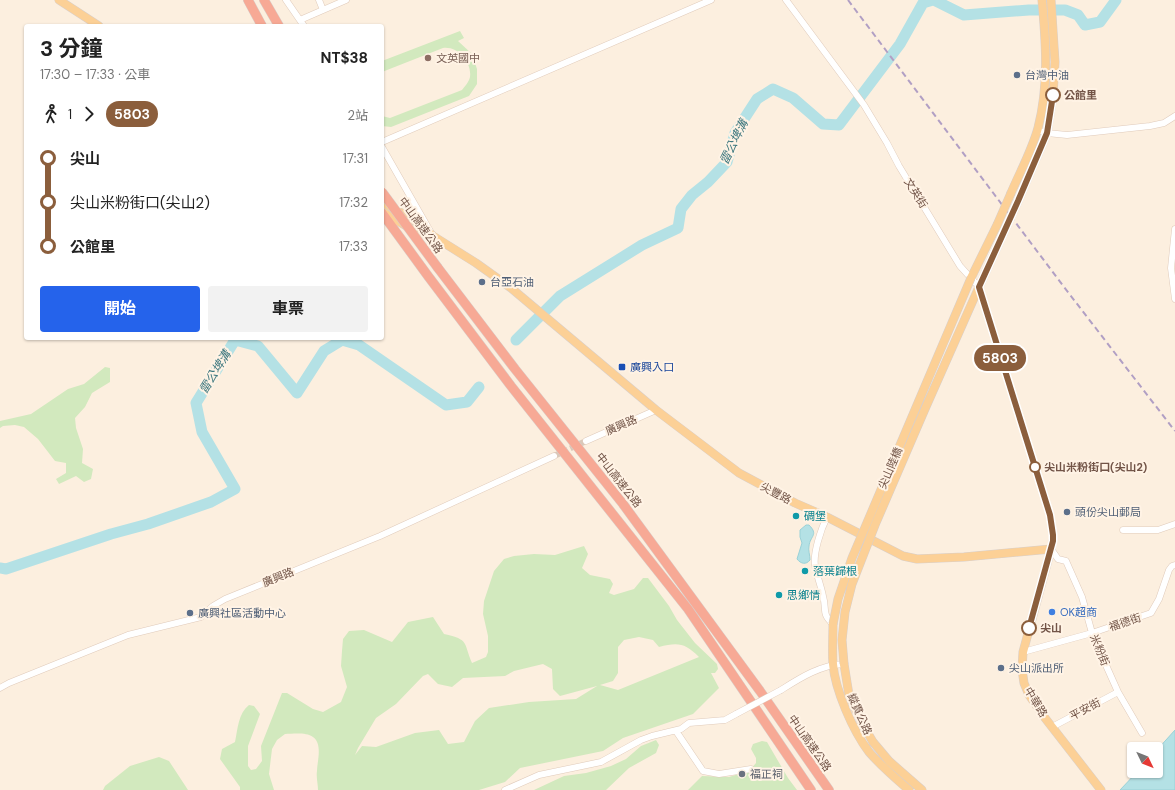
<!DOCTYPE html>
<html lang="zh-TW">
<head>
<meta charset="utf-8">
<style>
	body { margin:0; font-family:"DM Sans","Noto Sans TC",sans-serif; background:#f2f2f2; color:#222; height:100vh; display:flex; flex-direction:column; font-size:15px; white-space:nowrap }
	* { box-sizing:border-box; margin:0 }
	p { font-size:13px; color:#767676 }
	.icon { flex:none; width:22px; height:22px; fill:none; stroke:currentColor; stroke-width:2; stroke-linecap:round; stroke-linejoin:round }
	.map { position:relative; flex:1; overflow:hidden }
	.side { position:absolute; left:24px; top:24px; width:360px; height:316px; display:flex; flex-direction:column; background:#fff; border-radius:4px; box-shadow:0 1px 3px #0004 }
	.side>* { flex:none }
	.badge { padding:0 8px; border-radius:13px; font-size:14px; line-height:26px }
	.needle { width:26px; rotate:133deg }
	.buttons { position:absolute; left:1127px; top:742px; display:grid; gap:8px }
	.buttons a { display:grid; place-items:center; width:36px; height:36px; border-radius:4px; background:#fff; box-shadow:0 1px 3px #0004; font-size:20px }
	.map>.badge { position:absolute; translate:-50% -50%; box-shadow:0 0 0 2px #fff }
	.legs { display:flex; align-items:center; gap:6px; height:44px; padding:0 16px; font-size:13px }
	.legs p { margin-inline-start:auto }
	.headline { display:flex; align-items:center; justify-content:space-between; height:68px; padding:0 16px }
	h1 { font-size:22px; font-weight:700; line-height:30px }
	.cta { display:flex; gap:8px; margin-top:auto; padding:8px 16px }
	.cta a { flex:1; height:46px; border-radius:4px; background:#2563eb; color:#fff; font-size:16px; font-weight:700; line-height:46px; text-align:center }
	.cta a+a { background:#f2f2f2; color:#222 }
	ul { padding:0 16px; list-style:none }
	li { display:flex; align-items:center; gap:14px; height:44px; font-size:15px }
	li i { display:grid; place-items:center; width:6px; height:100%; margin:0 5px; background:currentColor }
	li i::after { content:''; width:10px; height:10px; margin:-5px; border:3px solid; border-radius:50%; background:#fff }
	li p { margin-inline-start:auto }
	li:first-child i { background:linear-gradient(#0000 50%,currentColor 0) }
	li:last-child i { background:linear-gradient(currentColor 50%,#0000 0) }
	.map>svg:first-child { display:block }
</style>
</head>
<body>
<div class="map">
<svg width="1175" height="790" viewBox="0 0 1175 790">
	<rect width="100%" height="100%" fill="#fcefdf"/>
	<!-- green -->
	<path fill="#d2e9be" fill-rule="evenodd" d="M 460,31 L 464,38 L 458,41 L 472,54 L 477,69 L 477,84 L 469,96 L 391,127 L 382,126 L 382,116 L 390,118 L 462,90 C 465,86 469,82 470,77 C 472,62 458,46 443,48 L 382,72 L 382,61 Z
		M 105,367 L 110,368 L 110,382 L 92,393 L 85,407 L 75,418 L 76,428 L 83,449 L 82,463 L 93,469 L 91,479 L 84,482 L 76,476 L 59,484 L 56,479 L 66,473 L 66,463 L 55,461 L 38,439 L 24,427 L 15,425 L 3,426 L 0,428 L 0,421 L 31,414 L 68,389 L 84,384 Z
		M 584,546 L 588,554 L 582,568 L 590,575 L 610,579 L 613,584 L 609,593 L 614,595 L 634,589 L 643,578 L 648,578 L 669,606 L 677,620 L 695,643 L 717,664 L 718,669 L 715,673 L 711,673 L 719,688 L 693,714 L 623,738 L 603,751 L 520,768 L 505,782 L 479,790 L 318,790 C 318,784 316,777 317,771 C 317,762 323,744 313,737 C 306,732 293,734 285,734 L 277,740 L 272,749 L 269,774 L 274,790 L 240,790 L 240,787 L 220,759 L 222,749 L 235,742 C 238,728 238,714 249,705 L 254,706 L 260,714 L 248,746 L 248,766 L 251,770 L 256,769 L 262,761 L 261,746 L 282,693 L 287,693 L 313,709 L 323,712 L 341,702 L 347,687 L 341,666 L 342,651 L 343,639 L 349,631 L 364,630 L 392,642 L 408,622 L 433,617 L 444,634 C 470,640 463,642 472,663 L 486,657 L 488,652 L 488,636 L 483,614 L 484,601 L 494,571 L 504,559 L 514,556 L 534,554 L 555,555 ZM 639,637 L 653,640 L 659,647 C 678,642 685,643 699,657 L 618,690 L 600,685 L 613,681 L 618,673 L 618,647 L 624,640 ZM 543,664 L 552,669 L 553,689 L 560,696 L 597,686 L 576,699 L 529,702 L 489,708 L 475,721 L 464,742 L 448,744 L 439,730 L 415,733 L 376,747 L 362,746 L 355,755 L 358,748 L 376,718 L 396,704 L 423,676 L 428,674 L 438,684 L 452,687 L 463,678 L 505,676 L 514,671 Z
		M 656,740 L 659,745 L 656,753 L 629,768 L 606,790 L 534,790 L 564,776 L 586,773 L 611,766 L 626,759 L 641,746 Z
		M 762,741 L 767,742 L 788,778 L 797,790 L 688,790 L 702,776 L 729,777 L 749,771 L 756,763 L 756,758 L 751,749 L 753,744 Z
		M 159,757 L 169,761 L 188,790 L 103,790 L 105,786 L 130,766 Z"/>
	<!-- water -->
	<path fill="#b4e1e5" stroke="#9ad1d7" d="M 806,525 L 809,525 C 819,535 810,536 809,546 C 808,550 810,555 810,560 C 806,565 801,564 797,559 L 802,543 L 800,537 L 800,530 Z
		M 1175,730 L 1175,790 L 1120,790 L 1138,771 L 1156,771 L 1156,751 Z"/>
	<g fill="none" stroke-linecap="round" stroke-linejoin="round">
		<!-- river -->
		<path stroke="#b4e1e5" stroke-width="11" d="M 934,0 L 964,15 L 1029,10 L 1065,10 L 1078,15 L 1085,25 L 1100,22 L 1116,0
			M 516,340 L 560,296 L 642,245 L 678,228 L 681,209 L 692,195 L 708,182 L 727,162 L 735,133 L 757,99 L 773,89 L 793,98 L 823,124 L 839,125 L 900,44 L 923,3 L 933,0
			M 0,568 L 6,569 L 111,534 L 148,524 L 211,502 L 235,489 L 202,432 L 196,403 L 235,340 L 258,346 L 297,393 L 324,351 L 342,340 L 359,345 L 446,405 L 467,402 L 479,387"/>
		<!-- minor-tunnel -->
		<path stroke="#dac8b9" stroke-width="6" stroke-dasharray="6 3" stroke-linecap="butt" d="M 554,456 L 586,441"/>
		<!-- minor casing -->
		<g stroke="#e0cbbb" stroke-width="7">
			<path id="minor" d="M 286,0 L 304,26
				M 319,0 L 323,10
				M 786,0 L 864,105 L 887,143 L 899,166 L 960,266 L 979,287 L 1050,515 L 1053,535 L 1051,549 L 1058,559 L 1066,561 L 1082,597 L 1092,633 L 1105,663 L 1118,692 L 1142,733
				M 300,20 L 346,0
				M 1037,130 L 1047,133 L 1067,135 L 1150,126 L 1164,123 L 1175,116
				M 382,142 L 711,0
				M 382,147 L 430,231
				M 1175,229 L 1171,268 L 1175,299
				M 586,441 L 656,410
				M 827,517 C 821,529 813,553 815,566 C 817,576 821,586 823,596 C 827,610 821,613 833,624
				M 1123,530 L 1158,530 L 1175,524
				M 1023,652 L 1092,633 L 1151,613 L 1159,599 L 1169,570 L 1172,566 L 1175,565
				M 0,688 L 9,683 L 128,635 L 201,617 L 213,606 L 225,599 L 380,536 L 554,456
				M 781,690 C 800,678 820,665 844,664
				M 1052,727 L 1118,692
				M 676,731 L 703,771 L 719,774 L 751,769
				M 505,790 L 539,775 L 601,762 L 641,740 L 652,736 L 681,729 L 689,723 L 725,720 L 736,714"/>
		</g>
		<!-- major casing -->
		<g stroke="#d8cfcb" stroke-width="9">
			<path id="major" d="M 59,0 L 99,26
				M 1011,193 C 1020,172 1032,150 1038,128 C 1049,86 1046,43 1042,0
				M 1018,201 L 1047,133 L 1053,95 L 1055,62 L 1051,0
				M 382,202 L 417,222 L 433,236 L 476,263 L 511,288 L 656,410 L 739,473 L 795,503 L 827,517 L 903,556 L 917,559 L 964,557 L 1051,549 L 1023,652 L 1022,669 L 1024,683 L 1029,695 L 1045,718 L 1101,790
				M 382,212 L 417,232 L 432,236
				M 971,278 L 997,225
				M 979,287 L 1003,234
				M 833,624 C 833,637 832,651 833,664 C 835,690 853,731 869,752 C 881,766 895,778 909,790
				M 844,664 L 849,695 L 863,725 L 873,742 L 889,761 L 922,790"/>
		</g>
		<!-- highway casing -->
		<g stroke="#d8cfcb" stroke-width="10">
			<path id="highway" d="M 248,0 L 262,26
				M 264,0 L 279,26
				M 382,213 L 428,276 L 511,386 L 688,609 L 811,790
				M 438,268 L 515,369 L 623,504 L 760,691 L 829,790"/>
		</g>
		<!-- minor -->
		<use href="#minor" stroke="#fff" stroke-width="6"/>
		<!-- major -->
		<use href="#major" stroke="#fcd096" stroke-width="8"/>
		<!-- highway -->
		<use href="#highway" stroke="#f7a995" stroke-width="9"/>
		<!-- rail -->
		<path stroke="#b19fc4" stroke-width="2" stroke-dasharray="6 4" stroke-linecap="butt" d="M 848,0 L 1064,287 L 1175,431"/>
		<!-- minor-bridge casing -->
		<g stroke="#e0cbbb" stroke-width="7" stroke-linecap="butt">
			<path id="minor-bridge" d="M 736,714 L 781,690"/>
		</g>
		<!-- major-bridge casing -->
		<g stroke="#d8cfcb" stroke-width="9" stroke-linecap="butt">
			<path id="major-bridge" d="M 997,225 L 1011,193
				M 1003,234 L 1018,201
				M 833,624 L 838,599 L 852,558 L 971,278
				M 844,664 L 842,640 L 845,612 L 852,584 L 875,525 L 925,409 L 979,287"/>
		</g>
		<!-- highway-bridge casing -->
		<g stroke="#d8cfcb" stroke-width="10" stroke-linecap="butt">
			<path id="highway-bridge" d="M 382,192 L 438,268"/>
		</g>
		<!-- minor-bridge -->
		<use href="#minor-bridge" stroke="#fff" stroke-width="6"/>
		<!-- major-bridge -->
		<use href="#major-bridge" stroke="#fcd096" stroke-width="8"/>
		<!-- highway-bridge -->
		<use href="#highway-bridge" stroke="#f7a995" stroke-width="9"/>
	</g>
	<g fill="none" stroke-linecap="round" stroke-linejoin="round">
		<!-- line-1 casing -->
		<g stroke="#fff" stroke-width="9">
			<path id="line-1" d="M 1029,628 L 1053,541 L 1053,535 L 1050,515 L 979,287 L 1018,201 L 1047,133 L 1053,95"/>
		</g>
		<!-- line-1 -->
		<use href="#line-1" stroke="#8b5e3c" stroke-width="6"/>
	</g>
	<!-- markers -->
	<circle fill="#8d6e63" stroke="#fff3e5" stroke-width="1.5" cx="428" cy="58" r="4"/>
	<g fill="#5c6f8a" stroke="#fff3e5" stroke-width="1.5">
		<circle cx="1017" cy="75" r="4"/>
		<circle cx="482" cy="282" r="4"/>
		<circle cx="1067" cy="512" r="4"/>
		<circle cx="190" cy="613" r="4"/>
		<circle cx="1001" cy="668" r="4"/>
	</g>
	<g fill="#fff" stroke="#8b5e3c" stroke-width="2">
		<circle cx="1053" cy="95" r="7"/>
		<circle cx="1035" cy="467" r="5"/>
		<circle cx="1029" cy="628" r="7"/>
	</g>
	<rect fill="#1a4fb4" stroke="#fff3e5" stroke-width="1.5" x="618" y="363" width="8" height="8" rx="2"/>
	<g fill="#0f9aa8" stroke="#fff3e5" stroke-width="1.5">
		<circle cx="796" cy="516" r="4"/>
		<circle cx="805" cy="571" r="4"/>
		<circle cx="779" cy="595" r="4"/>
	</g>
	<circle fill="#3f7fe0" stroke="#fff3e5" stroke-width="1.5" cx="1052" cy="612" r="4"/>
	<circle fill="#6b7280" stroke="#fff3e5" stroke-width="1.5" cx="742" cy="774" r="4"/>
	<g text-anchor="middle" dominant-baseline="central" stroke-width="4" stroke-linejoin="round" paint-order="stroke">
		<!-- education labels -->
		<g font-size="11" fill="#785e54" stroke="#fff3e5" text-anchor="start">
			<text x="436" y="58">文英國中</text>
		</g>
		<!-- service labels -->
		<g font-size="11" fill="#4e5e75" stroke="#fff3e5" text-anchor="start">
			<text x="1025" y="75">台灣中油</text>
			<text x="490" y="282">台亞石油</text>
			<text x="1075" y="512">頭份尖山郵局</text>
			<text x="198" y="613">廣興社區活動中心</text>
			<text x="1009" y="668">尖山派出所</text>
		</g>
		<!-- stop labels -->
		<g font-size="11" font-weight="bold" fill="#725447" stroke="#fff3e5" text-anchor="start">
			<text x="1064" y="95">公館里</text>
			<text x="1044" y="467">尖山米粉街口(尖山2)</text>
			<text x="1040" y="628">尖山</text>
		</g>
		<!-- street labels -->
		<g font-size="11" fill="#725447" stroke="#fff3e5">
			<text transform="translate(916 193) rotate(58)">文英街</text>
			<text transform="translate(421 225) rotate(54)">中山高速公路</text>
			<text transform="translate(621 425) rotate(-24)">廣興路</text>
			<text transform="translate(890 468) rotate(-67)">尖山陸橋</text>
			<text transform="translate(619 480) rotate(52)">中山高速公路</text>
			<text transform="translate(776 493) rotate(28)">尖豐路</text>
			<text transform="translate(278 577) rotate(-22)">廣興路</text>
			<text transform="translate(1125 622) rotate(-18)">福德街</text>
			<text transform="translate(1100 650) rotate(68)">米粉街</text>
			<text transform="translate(1036 702) rotate(59)">中華路</text>
			<text transform="translate(1085 709) rotate(-28)">平安街</text>
			<text transform="translate(860 714) rotate(66)">縱貫公路</text>
			<text transform="translate(810 743) rotate(55)">中山高速公路</text>
		</g>
		<!-- transit labels -->
		<g font-size="11" fill="#164399" stroke="#fff3e5" text-anchor="start">
			<text x="630" y="367">廣興入口</text>
		</g>
		<!-- culture labels -->
		<g font-size="11" fill="#0d838f" stroke="#fff3e5" text-anchor="start">
			<text x="804" y="516">碉堡</text>
			<text x="813" y="571">落葉歸根</text>
			<text x="787" y="595">思鄉情</text>
		</g>
		<!-- shop labels -->
		<g font-size="11" fill="#366cbe" stroke="#fff3e5" text-anchor="start">
			<text x="1060" y="612">OK超商</text>
		</g>
		<!-- worship labels -->
		<g font-size="11" fill="#5b616d" stroke="#fff3e5" text-anchor="start">
			<text x="750" y="774">福正祠</text>
		</g>
		<!-- water labels -->
		<g font-size="12" font-style="italic" fill="#3e787f" stroke="#fff3e5">
			<text transform="translate(734 142) rotate(-64)">雷公埤溝</text>
			<text transform="translate(215 372) rotate(-58)">雷公埤溝</text>
		</g>
	</g>
</svg>
<div class="buttons">
<a><svg class="needle" viewBox="-14 -14 28 28"><path d="M0-13l5 13h-10z" fill="#e53935"/><path d="M0 13l5-13h-10z" fill="#767676"/></svg></a>
</div>
<b class="badge" style="left:1000px;top:358px;background:#8b5e3c;color:#fff">5803</b>
<section class="side">
<div class="headline"><div><h1>3 分鐘</h1><p>17:30 – 17:33 · 公車</p></div><b>NT$38</b></div>
<div class="legs"><svg class="icon" aria-label="walk" viewBox="0 0 24 24"><circle cx="13" cy="4" r="2"/><path d="M13 8l-2 6 4 7M11 14l-3 7M7 12l3-4h3l4 4"/></svg>1<svg class="icon" aria-label="forward" viewBox="0 0 24 24"><path d="M9 5l7 7-7 7"/></svg><b class="badge" style="background:#8b5e3c;color:#fff">5803</b><p>2站</p></div>
<ul>
<li><i style="color:#8b5e3c"></i><b>尖山</b><p>17:31</p></li>
<li><i style="color:#8b5e3c"></i><span>尖山米粉街口(尖山2)</span><p>17:32</p></li>
<li><i style="color:#8b5e3c"></i><b>公館里</b><p>17:33</p></li>
</ul>
<div class="cta"><a>開始</a><a>車票</a></div>
</section>
</div>
</body>
</html>
